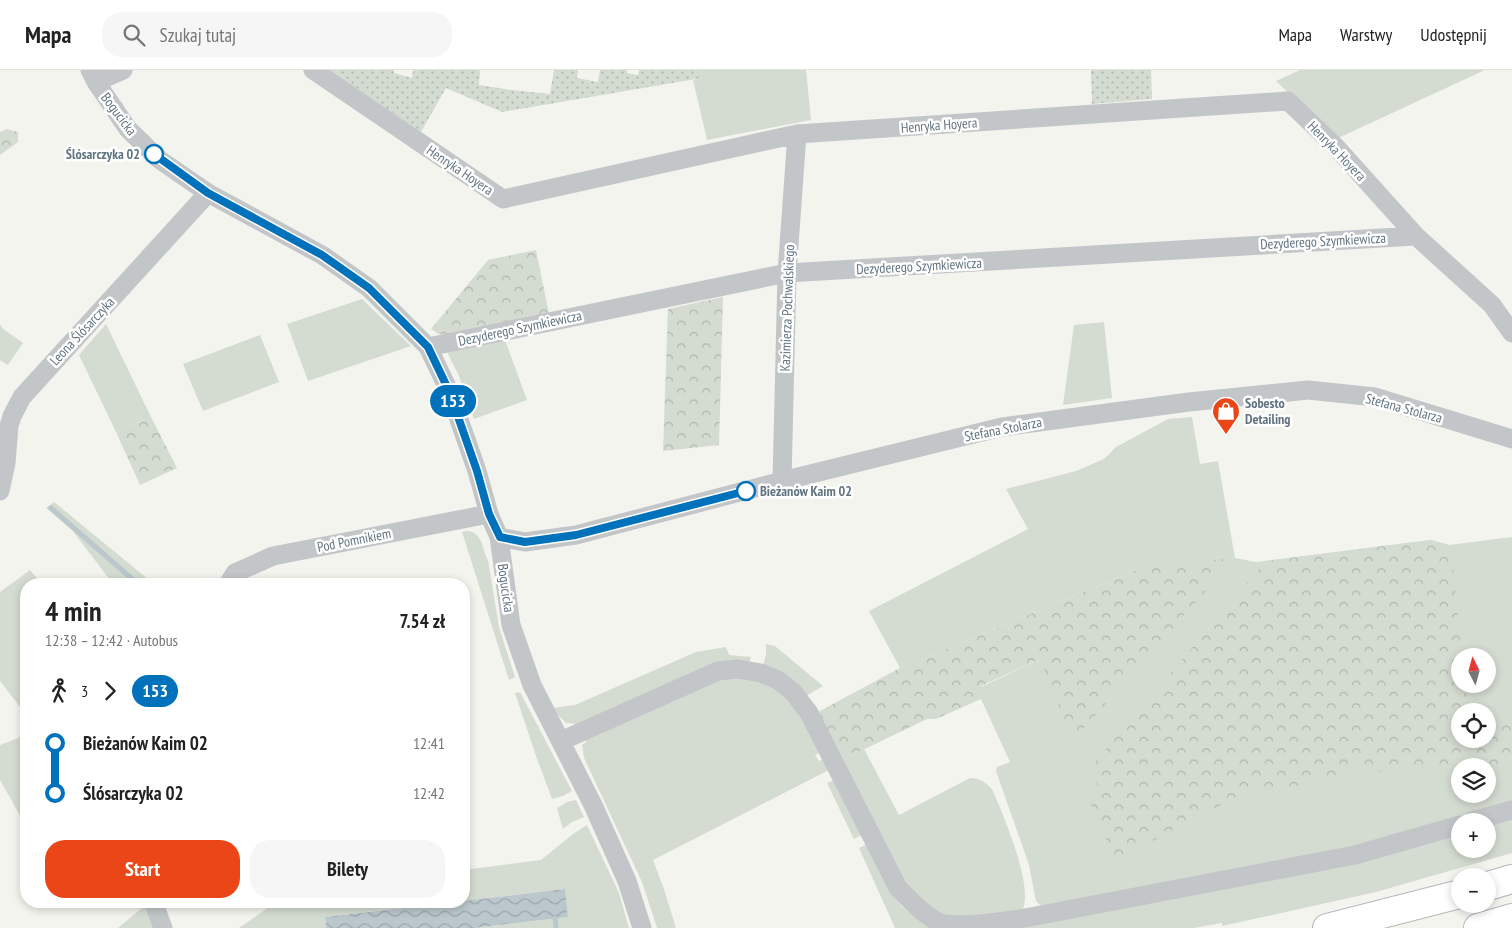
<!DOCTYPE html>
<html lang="pl">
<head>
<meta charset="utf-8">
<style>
	body { margin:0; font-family:"PT Sans Narrow",sans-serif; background:#f6f6f6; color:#222; height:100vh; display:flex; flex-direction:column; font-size:19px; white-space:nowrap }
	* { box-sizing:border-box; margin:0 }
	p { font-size:16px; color:#767676 }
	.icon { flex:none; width:28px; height:28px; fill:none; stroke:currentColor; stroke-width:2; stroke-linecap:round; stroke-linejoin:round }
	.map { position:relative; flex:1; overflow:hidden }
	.panel { position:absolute; left:20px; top:508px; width:450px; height:330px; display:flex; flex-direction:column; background:#fff; border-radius:20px; box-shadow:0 2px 8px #0003 }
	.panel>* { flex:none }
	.badge { padding:0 10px; border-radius:16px; font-size:18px; line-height:32px }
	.needle { width:32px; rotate:354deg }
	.fabs { position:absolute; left:1451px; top:578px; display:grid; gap:10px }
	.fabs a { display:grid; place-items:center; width:45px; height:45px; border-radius:50%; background:#fff; box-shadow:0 2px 8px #0003; font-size:25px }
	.map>.badge { position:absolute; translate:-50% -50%; box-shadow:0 0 0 2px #fff }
	.legs { display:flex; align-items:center; gap:8px; height:55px; padding:0 25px; font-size:16px }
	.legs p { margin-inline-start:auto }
	.headline { display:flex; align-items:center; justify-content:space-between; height:85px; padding:0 25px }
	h1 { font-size:28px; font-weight:800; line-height:38px }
	.primary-button { display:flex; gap:10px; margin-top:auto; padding:10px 25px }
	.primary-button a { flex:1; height:58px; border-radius:20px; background:#eb4618; color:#fff; font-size:20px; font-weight:800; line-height:58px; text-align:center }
	.primary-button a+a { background:#f6f6f6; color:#222 }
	ul { padding:0 25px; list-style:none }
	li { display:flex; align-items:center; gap:18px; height:50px; font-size:19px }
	li i { display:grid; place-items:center; width:8px; height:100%; margin:0 6px; background:currentColor }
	li i::after { content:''; width:12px; height:12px; margin:-6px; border:4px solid; border-radius:50%; background:#fff }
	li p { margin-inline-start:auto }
	li:first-child i { background:linear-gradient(#0000 50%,currentColor 0) }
	li:last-child i { background:linear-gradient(currentColor 50%,#0000 0) }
	header { display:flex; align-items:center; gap:30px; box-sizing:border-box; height:70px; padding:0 25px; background:#fff; border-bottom:1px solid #e0e0e0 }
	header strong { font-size:24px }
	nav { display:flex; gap:28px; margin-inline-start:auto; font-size:18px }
	.search { width:350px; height:45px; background:#f6f6f6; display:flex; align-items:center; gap:12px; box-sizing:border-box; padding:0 18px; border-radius:20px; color:#767676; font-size:19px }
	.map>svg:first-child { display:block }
</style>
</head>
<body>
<header>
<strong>Mapa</strong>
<div class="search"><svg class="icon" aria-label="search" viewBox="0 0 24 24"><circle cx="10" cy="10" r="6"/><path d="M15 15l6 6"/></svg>Szukaj tutaj</div>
<nav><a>Mapa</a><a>Warstwy</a><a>Udostępnij</a></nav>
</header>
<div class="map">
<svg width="1512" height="858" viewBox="0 0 1512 858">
	<defs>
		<pattern id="forest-crowns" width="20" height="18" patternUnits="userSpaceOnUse" patternTransform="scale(1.25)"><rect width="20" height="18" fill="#d4dbd0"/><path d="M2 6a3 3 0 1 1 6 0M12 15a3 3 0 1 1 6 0" fill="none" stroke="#afb6ae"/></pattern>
		<pattern id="park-dots" width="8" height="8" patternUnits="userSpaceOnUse" patternTransform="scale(1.25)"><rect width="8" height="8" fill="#d4dbd0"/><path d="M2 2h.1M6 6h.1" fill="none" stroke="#afb6ae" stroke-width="1.8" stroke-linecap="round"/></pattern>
		<pattern id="water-waves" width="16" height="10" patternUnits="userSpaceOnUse" patternTransform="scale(1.25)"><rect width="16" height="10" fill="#bbc7cc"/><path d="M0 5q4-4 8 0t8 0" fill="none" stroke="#9ba6ab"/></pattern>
	</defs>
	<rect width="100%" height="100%" fill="#f4f4ef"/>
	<!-- grass -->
	<path fill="#d4dbd0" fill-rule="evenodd" d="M 701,0 L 806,0 L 811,50 L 707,70 L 693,10 L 702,8 Z
		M 1300,0 L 1485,0 L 1336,69 L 1276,11 Z
		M 362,229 L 411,276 L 308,311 L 287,254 Z
		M 1104,252 L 1112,328 L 1063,335 L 1074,255 Z
		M 0,254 L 2,258 L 23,273 L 8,295 L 0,290 Z
		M 106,254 L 151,347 L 116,362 L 79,285 Z
		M 260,265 L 279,312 L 203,341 L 183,294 Z
		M 505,270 L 527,330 L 474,349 L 459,306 L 448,284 L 450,280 Z
		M 1192,347 L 1200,394 L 1218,391 L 1235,488 L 1256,492 L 1431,470 L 1449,475 L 1512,467 L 1512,734 L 1354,780 L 1042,837 L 1036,831 L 1029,795 L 996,701 L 997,697 L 1010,692 L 981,629 L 981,617 L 1040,589 L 1144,497 L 900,598 L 869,541 L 1028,459 L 1006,419 L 1076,401 L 1104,389 L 1116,377 L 1168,349 ZM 1460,586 L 1488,586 L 1488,614 L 1460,614 ZM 1460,641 L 1488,641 L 1488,669 L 1460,669 ZM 1460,696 L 1488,696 L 1488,724 L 1460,724 Z
		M 54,432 L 154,514 L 113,514 L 72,460 L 46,438 Z
		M 468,461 C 483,463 482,479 488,490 L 499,557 L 515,607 L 509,610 L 462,462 Z
		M 30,500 L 42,514 L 26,514 L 26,645 L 0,611 L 0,522 Z
		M 766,574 L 775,576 L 823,616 L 806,626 L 763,596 L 766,584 Z
		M 726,577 L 729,585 L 751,587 L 749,593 L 577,654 L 566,653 L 557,644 L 553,638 L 575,635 L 696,582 Z
		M 718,608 L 758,608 L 779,619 L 797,635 L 823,681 L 815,685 L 819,691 L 826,688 L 831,699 L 653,790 L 664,819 L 676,858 L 657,858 L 642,812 L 584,688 L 582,675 L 586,672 L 586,668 Z
		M 520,622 L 572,721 L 563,726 L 552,729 L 536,686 L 515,623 Z
		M 26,665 L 26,756 L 0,710 L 0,675 Z
		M 864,679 L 899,745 L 970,708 C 980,708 985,712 992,719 C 1002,742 1038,824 1020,844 L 949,847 L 934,841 L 905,817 L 838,680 L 844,689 Z
		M 836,709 L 864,764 L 854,769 L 827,713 Z
		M 576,730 L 584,747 L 572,752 L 563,759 L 557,738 L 567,732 Z
		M 1512,744 L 1512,783 L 1376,822 L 1222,856 L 1222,853 L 1194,858 L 1007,858 L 1460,759 L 1460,779 L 1488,779 L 1487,751 Z
		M 587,755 L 619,823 L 629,858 L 474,858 L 568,847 L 565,819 L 464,831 L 464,800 L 541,790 L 573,764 Z
		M 868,774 C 877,792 888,819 900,834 C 910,845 925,851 937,858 L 895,858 L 859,778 Z
		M 278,831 L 459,831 L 325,847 L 326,858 L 239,858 Z
		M 149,832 L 159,858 L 118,858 Z"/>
	<!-- forest -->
	<path fill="url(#forest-crowns)" d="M 7,59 L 18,62 L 18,72 L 0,85 L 0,62 Z
		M 536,180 L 549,244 L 449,266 L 439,264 L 431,259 L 488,190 Z
		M 723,227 L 719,375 L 663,381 L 668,239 Z
		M 151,347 L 177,398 L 140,415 L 116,362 Z
		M 1431,470 L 1449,475 L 1452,488 L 1462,586 L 1460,586 L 1460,614 L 1465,614 L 1468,641 L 1460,641 L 1460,669 L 1488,669 L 1488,654 L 1512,652 L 1512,697 L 1488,698 L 1488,696 L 1460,696 L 1460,699 L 1445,700 L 1431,695 L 1374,702 L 1352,700 L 1310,714 L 1240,725 L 1116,790 L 1090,733 L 1098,717 L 1090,698 L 1266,491 Z
		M 1235,488 L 1077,666 L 1066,653 L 1040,589 L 981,616 L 981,629 L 936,649 L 927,649 L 844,689 L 838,680 L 818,642 L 900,598 L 1144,497 Z"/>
	<!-- park -->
	<path fill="url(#park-dots)" d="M 330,0 L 394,0 L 394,3 L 412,8 L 413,0 L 480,0 L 479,15 L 512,20 L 550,24 L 554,0 L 578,0 L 577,8 L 598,12 L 600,0 L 627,0 L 627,3 L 638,5 L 639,0 L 701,0 L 702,8 L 502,42 L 446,18 L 421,62 Z
		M 1091,0 L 1151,0 L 1152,29 L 1092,34 Z"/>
	<!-- water -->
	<path fill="url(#water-waves)" d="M 565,819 L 568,847 L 474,858 L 326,858 L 325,847 Z"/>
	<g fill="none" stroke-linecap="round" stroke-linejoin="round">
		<!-- stream -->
		<path stroke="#bbc7cc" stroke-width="5" d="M 51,438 L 138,514
			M 555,848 L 556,857"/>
		<!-- highway casing -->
		<g stroke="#b5b8bb" stroke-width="30">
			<path id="highway" d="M 1488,816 L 1512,809
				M 1327,858 L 1460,824
				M 1478,858 L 1512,848"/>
		</g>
		<!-- minor -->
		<path stroke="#c3c6c9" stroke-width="19" d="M 90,0 L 96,12 L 128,59 L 160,90 L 208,123 L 322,185 L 369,218 L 428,277 L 449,321 L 477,401 L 489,444 L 499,467 L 511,555 L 532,615 L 593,735 L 627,811 L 642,858
			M 313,0 L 503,129 L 797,64 L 1288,31 L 1336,77 L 1416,166 L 1492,235 L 1512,263
			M 96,12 L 123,0
			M 428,277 L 787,203 L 1416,166
			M 782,411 L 787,203 L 797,64
			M 0,421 L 6,393 L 9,356 L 12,346 L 22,327 L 208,123
			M 499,467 L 525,472 L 576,465 L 782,411 L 1002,357 L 1189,332 L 1308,320 L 1375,327 L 1512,369
			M 228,514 L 235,503 L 273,486 L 489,444
			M 561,671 L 718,601 L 738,599 L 761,603 L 778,610 L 793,622 L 809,643 L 898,818 C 911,831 924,845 940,853 C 963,858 1001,852 1025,848 L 1355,785 L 1460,755
			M 1472,751 L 1512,740
			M 153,831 L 163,858"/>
		<!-- highway -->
		<use href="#highway" stroke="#fff" stroke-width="28"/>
	</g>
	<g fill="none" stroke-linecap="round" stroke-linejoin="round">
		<!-- line-1 casing -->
		<g stroke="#fff" stroke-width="11">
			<path id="line-1" d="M 154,84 L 208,123 L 322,185 L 369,218 L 428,277 L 449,321 L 477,401 L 489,444 L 500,467 L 525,472 L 576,465 L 746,421"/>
		</g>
		<!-- line-1 -->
		<use href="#line-1" stroke="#0072bc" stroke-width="8"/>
	</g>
	<!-- icons -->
	<defs>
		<g id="shop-pin" transform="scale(1.4375)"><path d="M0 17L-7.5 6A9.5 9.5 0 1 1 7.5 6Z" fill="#eb4618" stroke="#fff"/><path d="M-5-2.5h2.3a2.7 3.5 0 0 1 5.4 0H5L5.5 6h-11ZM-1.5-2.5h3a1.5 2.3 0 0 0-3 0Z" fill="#fff"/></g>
	</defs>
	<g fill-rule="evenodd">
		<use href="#shop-pin" x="1226" y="341"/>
	</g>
	<!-- markers -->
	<g fill="#fff" stroke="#0072bc" stroke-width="2.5">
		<circle cx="154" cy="84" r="9"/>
		<circle cx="746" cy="421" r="9"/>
	</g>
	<g text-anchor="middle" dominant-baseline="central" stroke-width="5" stroke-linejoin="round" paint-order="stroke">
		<!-- street labels -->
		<g font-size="14" fill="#617482" stroke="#fff">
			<text transform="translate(119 44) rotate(53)">Bogucicka</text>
			<text transform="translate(939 55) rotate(-4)">Henryka Hoyera</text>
			<text transform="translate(1337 81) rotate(46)">Henryka Hoyera</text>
			<text transform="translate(460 100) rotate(34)">Henryka Hoyera</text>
			<text transform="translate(1323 171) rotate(-3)">Dezyderego Szymkiewicza</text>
			<text transform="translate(919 196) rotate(-3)">Dezyderego Szymkiewicza</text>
			<text transform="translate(787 238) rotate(-88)">Kazimierza Pochwalskiego</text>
			<text transform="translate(520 258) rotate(-12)">Dezyderego Szymkiewicza</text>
			<text transform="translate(82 261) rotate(-47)">Leona Ślósarczyka</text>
			<text transform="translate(1404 338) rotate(15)">Stefana Stolarza</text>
			<text transform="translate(1003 359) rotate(-11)">Stefana Stolarza</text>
			<text transform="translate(354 470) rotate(-11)">Pod Pomnikiem</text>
			<text transform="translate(506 518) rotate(82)">Bogucicka</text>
		</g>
		<!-- stop labels -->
		<g font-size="14" font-weight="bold" fill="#617482" stroke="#fff" text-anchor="end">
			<text x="140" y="84">Ślósarczyka 02</text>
			<text x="760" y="421" text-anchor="start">Bieżanów Kaim 02</text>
		</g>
		<!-- poi labels -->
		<g font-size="14" font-weight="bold" fill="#617482" stroke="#fff" text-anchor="start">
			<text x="1245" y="333">Sobesto<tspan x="1245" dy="16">Detailing</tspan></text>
		</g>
	</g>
</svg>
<div class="fabs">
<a><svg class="needle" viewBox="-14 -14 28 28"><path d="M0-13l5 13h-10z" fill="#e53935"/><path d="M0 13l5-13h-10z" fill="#767676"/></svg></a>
<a><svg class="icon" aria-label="locate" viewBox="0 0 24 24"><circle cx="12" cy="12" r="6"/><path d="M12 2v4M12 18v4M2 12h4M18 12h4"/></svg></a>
<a><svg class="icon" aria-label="layers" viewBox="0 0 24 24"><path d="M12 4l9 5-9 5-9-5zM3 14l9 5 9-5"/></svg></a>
<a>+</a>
<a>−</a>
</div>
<b class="badge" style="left:453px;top:331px;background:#0072bc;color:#fff">153</b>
<section class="panel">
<div class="headline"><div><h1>4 min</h1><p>12:38 – 12:42 · Autobus</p></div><b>7.54 zł</b></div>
<div class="legs"><svg class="icon" aria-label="walk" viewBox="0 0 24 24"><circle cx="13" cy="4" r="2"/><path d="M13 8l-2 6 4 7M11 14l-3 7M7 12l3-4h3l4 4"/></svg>3<svg class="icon" aria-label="forward" viewBox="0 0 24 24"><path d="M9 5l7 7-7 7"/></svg><b class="badge" style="background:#0072bc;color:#fff">153</b></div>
<ul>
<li><i style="color:#0072bc"></i><b>Bieżanów Kaim 02</b><p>12:41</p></li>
<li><i style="color:#0072bc"></i><b>Ślósarczyka 02</b><p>12:42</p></li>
</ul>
<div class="primary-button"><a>Start</a><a>Bilety</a></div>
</section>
</div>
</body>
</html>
